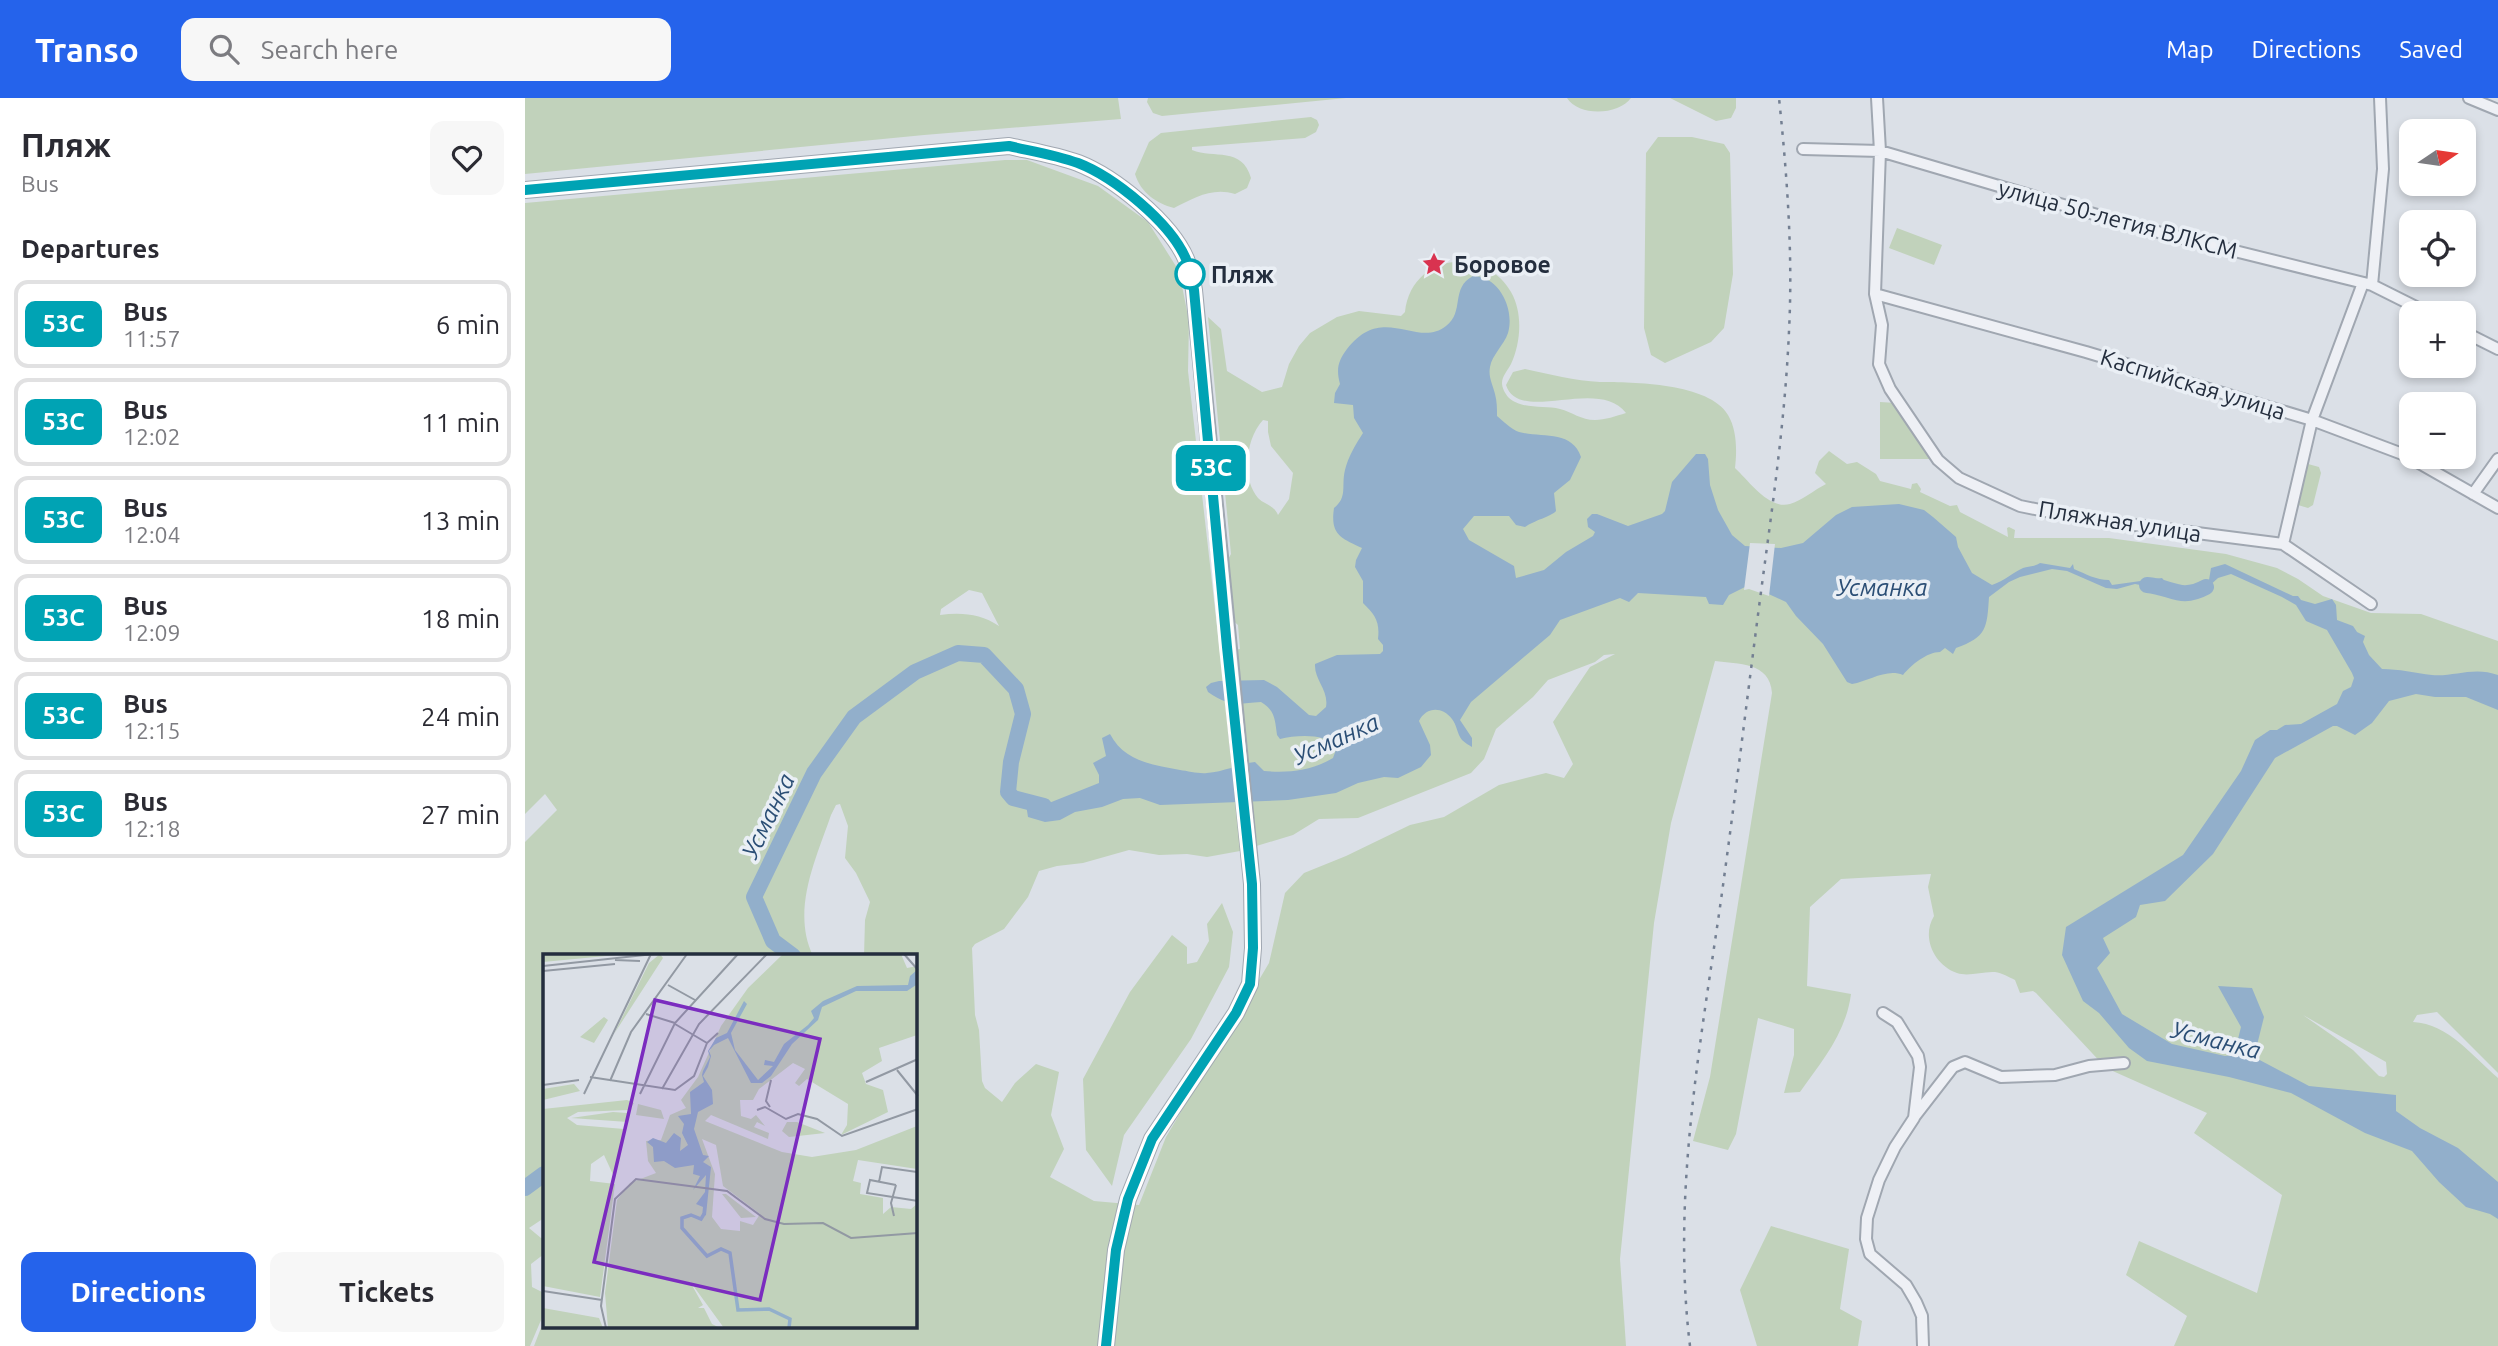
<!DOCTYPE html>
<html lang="en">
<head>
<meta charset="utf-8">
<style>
	body { margin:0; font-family:Ubuntu,sans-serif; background:#f7f7f7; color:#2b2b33; height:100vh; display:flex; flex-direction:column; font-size:26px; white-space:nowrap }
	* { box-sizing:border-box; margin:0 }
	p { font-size:23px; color:#7c7c81 }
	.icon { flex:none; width:38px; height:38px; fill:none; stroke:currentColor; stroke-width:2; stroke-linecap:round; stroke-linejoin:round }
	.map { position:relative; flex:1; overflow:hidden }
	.details { display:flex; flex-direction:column; background:#fff; width:525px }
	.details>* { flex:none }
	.badge { padding:0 14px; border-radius:10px; font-size:24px; line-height:46px }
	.needle { width:46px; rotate:77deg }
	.buttons { position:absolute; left:1874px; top:21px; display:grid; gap:14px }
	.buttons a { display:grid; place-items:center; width:77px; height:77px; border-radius:14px; background:#fff; box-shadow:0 4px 10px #0003; font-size:35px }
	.map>.badge { position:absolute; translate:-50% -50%; box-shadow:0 0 0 4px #fff }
	h2 { padding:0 21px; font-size:26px; line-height:63px }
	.round { display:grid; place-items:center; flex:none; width:74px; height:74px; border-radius:14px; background:#f7f7f7 }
	.headline { display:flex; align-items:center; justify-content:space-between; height:119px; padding:0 21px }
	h1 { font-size:33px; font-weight:600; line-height:52px }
	.primary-button { display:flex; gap:14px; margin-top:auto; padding:14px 21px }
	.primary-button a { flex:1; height:80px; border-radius:14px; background:#2563eb; color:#fff; font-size:28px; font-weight:600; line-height:80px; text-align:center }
	.primary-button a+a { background:#f7f7f7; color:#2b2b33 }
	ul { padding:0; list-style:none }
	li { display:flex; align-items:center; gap:21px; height:88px; margin:0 14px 10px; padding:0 7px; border:4px solid #e1e1e2; border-radius:14px }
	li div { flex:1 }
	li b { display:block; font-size:26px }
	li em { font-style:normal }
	li .badge { min-width:77px; font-weight:700; text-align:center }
	header { display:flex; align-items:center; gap:42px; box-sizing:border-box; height:98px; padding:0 35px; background:#2563eb; color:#fff }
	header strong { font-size:33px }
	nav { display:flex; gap:38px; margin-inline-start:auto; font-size:24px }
	.search { width:490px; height:63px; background:#f7f7f7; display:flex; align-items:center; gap:18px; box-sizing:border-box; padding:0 24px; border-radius:14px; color:#7c7c81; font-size:26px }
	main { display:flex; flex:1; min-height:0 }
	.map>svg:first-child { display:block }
</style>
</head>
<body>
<header>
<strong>Transo</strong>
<div class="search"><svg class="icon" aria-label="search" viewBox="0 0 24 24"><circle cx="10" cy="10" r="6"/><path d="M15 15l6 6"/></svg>Search here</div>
<nav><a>Map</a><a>Directions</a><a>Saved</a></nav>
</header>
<main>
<section class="details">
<div class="headline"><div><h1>Пляж</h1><p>Bus</p></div><a class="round"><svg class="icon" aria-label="heart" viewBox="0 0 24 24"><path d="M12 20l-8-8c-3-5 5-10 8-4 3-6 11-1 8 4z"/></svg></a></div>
<h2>Departures</h2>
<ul>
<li><span class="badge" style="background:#00a3b4;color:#fff">53С</span><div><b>Bus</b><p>11:57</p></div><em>6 min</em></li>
<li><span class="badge" style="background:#00a3b4;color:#fff">53С</span><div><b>Bus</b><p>12:02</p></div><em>11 min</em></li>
<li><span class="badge" style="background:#00a3b4;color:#fff">53С</span><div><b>Bus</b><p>12:04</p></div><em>13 min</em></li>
<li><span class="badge" style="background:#00a3b4;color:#fff">53С</span><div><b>Bus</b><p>12:09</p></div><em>18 min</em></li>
<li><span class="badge" style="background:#00a3b4;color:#fff">53С</span><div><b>Bus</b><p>12:15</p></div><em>24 min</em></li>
<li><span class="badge" style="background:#00a3b4;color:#fff">53С</span><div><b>Bus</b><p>12:18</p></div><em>27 min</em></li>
</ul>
<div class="primary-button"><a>Directions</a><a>Tickets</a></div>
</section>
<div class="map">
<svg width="1973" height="1248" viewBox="0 0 1973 1248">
	<rect width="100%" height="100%" fill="#dbe0e7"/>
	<!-- green -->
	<path fill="#c1d2bb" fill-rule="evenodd" d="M 0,0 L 593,0 L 596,21 L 399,37 L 0,76 Z
		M 623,0 L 821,0 L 637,18 L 628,15 L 622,4 Z
		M 1042,0 L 1106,0 C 1094,17 1054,19 1042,0 Z
		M 1145,0 L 1211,0 L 1211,10 L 1206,20 L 1191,23 Z
		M 786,19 L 792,22 L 794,27 L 791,34 L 780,40 L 667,49 L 667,52 C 689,61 717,48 726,80 L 722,90 L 710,96 C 687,89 669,100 649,110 C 631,105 616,95 610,76 L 624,44 L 636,35 Z
		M 1133,39 L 1167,39 L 1199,46 L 1205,55 L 1208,176 L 1199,230 L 1186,244 L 1140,265 L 1126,257 L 1119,230 L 1121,55 Z
		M 480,62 L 502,62 L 573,88 L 623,124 L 654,173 L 664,223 L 663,273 L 695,555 L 715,551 L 713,527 L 706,521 L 697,472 L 706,456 L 683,219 L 696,231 L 702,273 L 737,294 L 757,289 L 764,266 L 774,248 L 785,235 L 812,219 L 834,213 L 876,218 L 880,214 C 886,157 958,146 986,194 C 998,215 996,244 986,266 C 983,272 977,278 977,285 C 977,290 980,295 983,299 C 996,312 1019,307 1035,311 C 1047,314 1056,322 1070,322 C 1080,322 1091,318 1101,315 C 1073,278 994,327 981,287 L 988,274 L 1000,271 C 1024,276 1050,283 1075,284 C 1107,284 1185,285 1203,317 C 1212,332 1212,353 1210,370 C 1224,383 1244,412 1265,406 C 1278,402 1289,392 1301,386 L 1290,375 L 1294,363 L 1304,353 L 1322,366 L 1332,364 L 1351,376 L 1355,383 L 1386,391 L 1387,386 L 1392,385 L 1396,391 L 1395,394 L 1425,408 L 1432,407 L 1435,414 L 1483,439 L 1482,430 L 1484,429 L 1490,432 L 1489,440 L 1584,440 L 1701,456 L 1752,470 L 1773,481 L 1798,498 L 1846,515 L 1896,516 L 1973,543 L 1973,975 L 1912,914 L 1892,917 L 1888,924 C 1924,926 1947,958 1973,980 L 1973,1248 L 1649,1248 L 1662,1218 L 1601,1177 L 1614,1143 L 1732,1195 L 1757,1097 L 1669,1035 L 1682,1015 L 1581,970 L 1511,895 L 1508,893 L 1495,895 L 1490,882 C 1484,879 1477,875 1470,874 C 1458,873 1444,879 1432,875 C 1409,867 1396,839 1409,818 L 1403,789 L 1406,776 L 1316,781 L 1285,809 L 1282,888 L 1326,896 C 1321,935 1297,963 1275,994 L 1259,995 L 1269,957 L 1269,931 L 1233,920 L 1211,1036 L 1203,1052 L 1168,1043 L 1185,979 L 1247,595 C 1245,564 1213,566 1190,563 L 1146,725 L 1129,825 L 1095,1161 L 1101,1248 L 9,1248 L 19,1222 L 19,1229 L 390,1229 L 390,858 L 339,858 L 340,822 L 345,804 L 331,775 L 320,760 L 323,728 L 315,706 L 311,707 L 306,717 C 291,761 266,812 288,858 L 19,858 L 19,1120 L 4,1130 L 16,1140 L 19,1139 L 19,1156 L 6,1166 L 7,1189 L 19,1195 L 19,1215 L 5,1248 L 0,1248 L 0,744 L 32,712 L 20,696 L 0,716 L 0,105 ZM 738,322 L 743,323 L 743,334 L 746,348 L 768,375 L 764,401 L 753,417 C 749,407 740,407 733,400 C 716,380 721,340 738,322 ZM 444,492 L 457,495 L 474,528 C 456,516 437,514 415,517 L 416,511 ZM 1090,556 L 1065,569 L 1028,624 L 1048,666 L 1039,680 L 1021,675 L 974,687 L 919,719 L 885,727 L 821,758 L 779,775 L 760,795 L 744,865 L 641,1039 L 614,1107 L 569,1103 L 525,1079 L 539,1051 L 526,1017 L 534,974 L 511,966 L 490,985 L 477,1004 L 460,990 L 457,983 L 454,932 L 450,917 L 447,850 L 450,846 L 479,831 L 503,799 L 514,773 L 532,768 L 558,765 L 604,752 L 634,757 L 662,756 L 682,759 L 715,753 L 768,737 L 794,721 L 833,720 L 946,675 L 959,661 L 971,631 L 1008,599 L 1023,582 L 1070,564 L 1079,557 ZM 1778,917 L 1861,964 L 1862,976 L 1859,979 L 1854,978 L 1828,952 Z
		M 1372,130 L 1417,147 L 1409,167 L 1364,150 Z
		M 1355,304 L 1371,305 L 1407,361 L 1355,361 Z
		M 1783,366 L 1794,369 L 1796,375 L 1788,407 L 1783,410 L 1773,407 L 1769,402 L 1778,369 Z
		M 697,805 L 708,834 L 704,869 L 666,941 L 599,1037 L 587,1088 L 561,1052 L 558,981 L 605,894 L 647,837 L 662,849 L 662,866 L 672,864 L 684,843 L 682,826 Z
		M 1246,1128 L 1324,1151 L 1315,1211 L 1337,1223 L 1333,1248 L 1232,1248 L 1215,1192 Z"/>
	<!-- water -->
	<path fill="#92afcb" d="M 948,178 C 974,178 990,211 983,235 C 979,247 967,257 965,269 C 963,279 968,287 970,296 C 972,303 972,311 972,318 C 978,323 986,331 994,334 C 1017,340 1047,332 1056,359 L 1045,382 L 1029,395 L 1031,413 C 1027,418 1008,423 1000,429 L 991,427 L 984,418 L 949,418 L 938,431 L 944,442 L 989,468 L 991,480 L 1019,472 L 1041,454 L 1068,438 L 1070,434 L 1063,429 L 1062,421 L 1067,416 L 1072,416 L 1103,428 L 1137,416 L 1140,413 L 1147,384 L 1171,356 L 1180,356 L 1183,361 L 1185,387 L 1193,412 L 1207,437 L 1220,448 L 1256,450 L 1278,445 L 1311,417 L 1327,409 L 1374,406 L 1399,412 L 1408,419 L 1431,439 L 1433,449 L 1447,475 L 1467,487 C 1479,483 1489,474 1498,470 C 1504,468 1509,469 1515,465 L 1545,470 L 1548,466 L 1549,471 C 1561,476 1571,482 1584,482 L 1587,487 L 1637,480 C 1651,498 1665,494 1684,482 L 1686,470 L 1700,466 L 1768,498 L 1773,498 L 1776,502 L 1790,506 L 1807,501 L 1811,507 L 1812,522 L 1828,528 L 1832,534 L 1840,538 L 1838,544 L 1844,557 L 1857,571 C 1874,571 1890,575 1907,577 C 1929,579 1949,568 1973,577 L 1973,612 L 1941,599 L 1910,599 L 1891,596 L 1864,603 L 1847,625 L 1830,637 L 1812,628 L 1808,628 L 1750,660 L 1688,756 L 1640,803 L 1615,807 L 1611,819 L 1578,840 L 1585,855 L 1572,870 L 1597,916 L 1647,946 L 1700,958 L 1709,957 L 1716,929 L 1693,888 L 1727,890 L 1739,919 L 1729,959 L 1784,988 L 1871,997 L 1871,1013 L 1895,1030 L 1933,1050 L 1973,1084 L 1973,1121 L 1965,1116 L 1941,1109 L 1914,1084 L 1887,1053 L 1840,1035 L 1766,995 L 1704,979 L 1622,963 L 1604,950 L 1574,915 L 1558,903 L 1537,857 L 1541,829 L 1658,757 L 1716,673 L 1730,642 L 1745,632 L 1752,632 L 1760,627 L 1776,626 L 1812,606 L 1818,593 L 1826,589 L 1829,580 L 1827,575 L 1802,532 L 1781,523 L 1771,507 L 1757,499 L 1706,476 L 1693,480 L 1682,490 L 1669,497 L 1610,486 L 1592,491 L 1581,490 L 1542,473 L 1527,471 L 1495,479 L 1484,484 L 1464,499 C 1462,530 1462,539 1431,550 L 1428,556 L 1420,550 L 1415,554 C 1402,554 1386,567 1378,577 C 1362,570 1344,583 1327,586 L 1322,584 L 1298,546 L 1271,518 L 1261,504 L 1224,487 L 1204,497 L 1198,507 L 1184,506 L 1181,499 L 1113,495 L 1104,504 L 1095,500 L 1035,522 L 1025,537 L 946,604 L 935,622 L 947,640 L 947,649 C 944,647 940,645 937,642 C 932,636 932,627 927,621 C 917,608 901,609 894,623 L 905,647 L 906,657 L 896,669 L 873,680 L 859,679 L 833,685 L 811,695 L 763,702 L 635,707 L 615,700 L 598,701 L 577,709 L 550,714 L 535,722 L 520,724 L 503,719 L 500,700 L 524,705 L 574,685 L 574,677 L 568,665 L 581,658 L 577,640 L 585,636 C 599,663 627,667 655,672 C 663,673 674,676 682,675 C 698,674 714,666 730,664 L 739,673 C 764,675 786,673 808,660 L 812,649 C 801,635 772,637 755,641 L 752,637 C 750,622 750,612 736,604 C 711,606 705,609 683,594 L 681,589 L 686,585 L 694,583 L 739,582 L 752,589 L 784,617 L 791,618 L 801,609 C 804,592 789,582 790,566 L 812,557 L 855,556 L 858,553 L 858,547 L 853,541 C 855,523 850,517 838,505 L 838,483 L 830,469 L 831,462 L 837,450 C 816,440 805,437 809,410 C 823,399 816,388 820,372 C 823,359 831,346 838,335 L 829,320 L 828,307 L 809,305 L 810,295 L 815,286 C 811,271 813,263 822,251 C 858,204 892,251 921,228 C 940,214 925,190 948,178 Z"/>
	<!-- pier -->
	<path fill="#dbe0e7" d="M 1225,445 L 1250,446 L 1244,498 L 1224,491 L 1219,492 Z"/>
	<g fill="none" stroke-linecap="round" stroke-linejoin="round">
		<!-- river -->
		<path stroke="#92afcb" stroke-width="16" d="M 1622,487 C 1647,489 1655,503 1681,489
			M 268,858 L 248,843 L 229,799 L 289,675 L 329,619 L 390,574 L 433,555 L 459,557 L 491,591 L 498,616 L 486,664 L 483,694 L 488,700 L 519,708
			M 0,1090 L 19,1076"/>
		<!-- minor casing -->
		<g stroke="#a0a7b1" stroke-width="14">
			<path id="minor" d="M 1352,0 L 1355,53 L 1350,196 L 1357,227 L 1354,266 L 1365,291 L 1413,362 L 1434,380 L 1495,408 L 1555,420 L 1758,446 L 1846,506
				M 1944,0 L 1973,12
				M 1278,51 L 1355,53 L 1613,129 L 1847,187 L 1903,215
				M 1847,187 L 1858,71 L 1855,0
				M 1350,196 L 1561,254 L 1787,322 L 1880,357 L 1973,410
				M 1939,234 L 1973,251
				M 1948,396 L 1973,361
				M 1758,446 L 1787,322 L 1838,185
				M 1358,915 L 1372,924 L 1393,958 L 1395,969 L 1389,1020 L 1370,1049 L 1354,1082 L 1342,1120 L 1341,1141 L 1345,1156 L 1381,1187 L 1391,1204 L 1397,1218 L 1398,1248
				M 1390,1018 L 1428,969 L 1440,964 L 1476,979 L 1530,977 L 1564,968 L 1599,965"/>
		</g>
		<!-- tertiary casing -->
		<g stroke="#a0a7b1" stroke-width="18">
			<path id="tertiary" d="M 0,92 L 484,48 C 506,53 531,57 553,65 C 589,79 645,124 661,161 C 665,170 667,182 669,192 L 727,786 L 728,850 L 725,886 L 711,915 L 627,1041 L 603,1101 L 591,1152 L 581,1248"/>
		</g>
		<!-- minor -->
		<use href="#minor" stroke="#eef0f5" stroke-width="10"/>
		<!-- tertiary -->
		<use href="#tertiary" stroke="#eef0f5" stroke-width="14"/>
		<!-- rail -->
		<path stroke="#737f92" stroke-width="2.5" stroke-dasharray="3.5 7" stroke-linecap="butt" d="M 1165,1248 C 1147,1101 1174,954 1195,809 C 1209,709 1221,609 1234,509 C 1246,417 1260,326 1264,233 C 1268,155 1262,77 1254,0"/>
	</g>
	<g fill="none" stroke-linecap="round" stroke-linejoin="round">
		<!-- line casing -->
		<g stroke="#fff" stroke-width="16">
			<path id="line" d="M 0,92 L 484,48 C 506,53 531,57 553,65 C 589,79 645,124 661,161 C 665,171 667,182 669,192 L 702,549 L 727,786 L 728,850 L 725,886 L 711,915 L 627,1041 L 603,1101 L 591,1152 L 581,1248"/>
		</g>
		<!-- line -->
		<use href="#line" stroke="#00a3b4" stroke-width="10"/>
	</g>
	<!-- icons -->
	<defs>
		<g id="sight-bare" transform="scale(1.89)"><path d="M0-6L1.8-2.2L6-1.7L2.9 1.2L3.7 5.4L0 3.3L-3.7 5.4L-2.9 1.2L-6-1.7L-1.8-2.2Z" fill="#d93350" stroke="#eaeff5" stroke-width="2.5" paint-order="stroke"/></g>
	</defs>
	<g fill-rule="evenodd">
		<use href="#sight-bare" x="909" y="166"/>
	</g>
	<!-- markers -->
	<circle fill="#fff" stroke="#00a3b4" stroke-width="3.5" cx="665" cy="176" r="14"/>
	<g text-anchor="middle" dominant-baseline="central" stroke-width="7" stroke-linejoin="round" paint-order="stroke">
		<!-- street labels -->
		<g font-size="23" fill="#242e3e" stroke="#eaeff5">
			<text transform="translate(1593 121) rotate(15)">улица 50-летия ВЛКСМ</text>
			<text transform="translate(1668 286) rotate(17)">Каспийская улица</text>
			<text transform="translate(1595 423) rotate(9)">Пляжная улица</text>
		</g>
		<!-- poi labels -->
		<g font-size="23" font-weight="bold" fill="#242e3e" stroke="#eaeff5" text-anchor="start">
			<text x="929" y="166">Боровое</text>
		</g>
		<!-- stop labels -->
		<g font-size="23" font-weight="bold" fill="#242e3e" stroke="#eaeff5" text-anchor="start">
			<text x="686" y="176">Пляж</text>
		</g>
		<!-- water labels -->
		<g font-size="24" font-style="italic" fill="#2b4e75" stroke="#eaeff5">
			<text x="1357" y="489">Усманка</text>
			<text transform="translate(811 641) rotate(-24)">Усманка</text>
			<text transform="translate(243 718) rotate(-64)">Усманка</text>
			<text transform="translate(1691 942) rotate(14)">Усманка</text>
		</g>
	</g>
	<!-- overview -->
	<g transform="translate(18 856)">
		<rect width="374" height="374" fill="#dbe0e7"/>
		<path d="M 0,0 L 84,0 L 0,8 ZM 117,0 L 120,4 L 71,80 L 106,9 ZM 240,0 L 358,0 L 364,14 L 374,12 L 374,81 L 336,94 L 339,107 L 319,119 L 323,130 L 340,136 L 345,158 L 298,181 L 304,171 L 305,150 L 264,125 L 256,132 L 252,129 L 262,115 L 250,109 L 216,135 L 210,146 L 197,146 L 198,162 L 208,165 L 213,161 L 222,172 L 214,168 L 211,173 L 226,179 L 225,185 L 168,161 L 162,167 L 239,198 L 269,203 L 313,196 L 374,172 L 374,215 L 315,206 L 310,227 L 318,229 L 317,240 L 340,244 L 340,260 L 348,253 L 368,255 L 374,250 L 374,374 L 181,374 L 146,326 L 160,351 L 155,354 L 161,354 L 169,370 L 177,374 L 65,374 L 62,339 L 74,246 L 87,229 L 113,219 L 105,207 L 103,187 L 118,186 L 127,161 L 143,154 L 138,146 L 155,123 L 178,72 L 205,34 ZM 159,185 L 173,191 L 180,232 L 217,260 L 210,271 L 197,267 L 197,277 L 178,275 L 169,263 L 172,220 ZM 61,63 L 65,66 L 51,89 L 37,83 ZM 31,130 L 37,137 L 0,146 L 0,135 ZM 84,146 L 91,149 L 86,156 L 35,158 L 24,164 L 34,171 L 81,175 L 72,225 L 61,201 L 48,210 L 47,227 L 72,230 L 57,343 L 0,332 L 0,155 ZM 95,150 L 118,156 L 121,165 L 93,161 ZM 70,158 L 84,159 L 85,168 L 28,164 ZM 244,168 L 254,168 L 282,179 L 246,183 L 239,177 ZM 179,240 L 183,240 L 213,263 L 198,264 ZM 0,354 L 56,364 L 60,374 L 0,374 Z" fill="#c1d2bb" fill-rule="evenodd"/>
		<path d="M 374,16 L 373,31 L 364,37 L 313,37 L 279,53 L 275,66 L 249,90 L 228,122 L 219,129 L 208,129 L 185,84 L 171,91 L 166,97 L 168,102 L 165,113 L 160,122 L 169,136 L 170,150 L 155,158 L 151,175 L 160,201 L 166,202 L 160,208 L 168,213 L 163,261 L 159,263 L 160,253 L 153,250 L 162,238 L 163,221 L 150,236 L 157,222 L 150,220 L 151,211 L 132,214 L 121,207 L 111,208 L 110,193 L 104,188 L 110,184 L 123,189 L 131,179 L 138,184 L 137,197 L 145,191 L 139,179 L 141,170 L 135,162 L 148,160 L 147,138 L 161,128 L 159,121 L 160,117 L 167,103 L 165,97 L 173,84 L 184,79 L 201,47 L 204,50 L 188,79 L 192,96 L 215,126 L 230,112 L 221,111 L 222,106 L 231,108 L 241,90 L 265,71 L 271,64 L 268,57 L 280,47 L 314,32 L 365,31 L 367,22 Z" fill="#92afcb"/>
		<path fill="none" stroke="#92afcb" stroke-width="3.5" d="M 161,260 L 158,265 L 148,261 L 139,264 L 139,274 L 164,302 L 178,295 L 187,299 L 195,356 L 226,355 L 247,365 L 246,374"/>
		<path fill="none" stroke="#9299a3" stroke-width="2" d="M 361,0 L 375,16M 72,6 L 97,7M 0,12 L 111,0M 0,17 L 72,10M 125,31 L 152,46M 103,60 L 132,69M 132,70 L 164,89M 354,116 L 375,142M 47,123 L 132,136 L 151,122 L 164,89 L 175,79M 67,127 L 88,78 L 144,0M 323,128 L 375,105M 0,131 L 36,126M 119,135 L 156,70 L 224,0M 41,140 L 108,0M 97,140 L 132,69 L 195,0M 227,153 L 223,147 L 228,126M 214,156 L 222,153 L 243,165 L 255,160 L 274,165 L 299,182 L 375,155M 336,228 L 339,213 L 374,218M 353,231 L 327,226 L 324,239 L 375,247M 351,262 L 348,249 L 353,231M 0,337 L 59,346M 63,374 L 58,352 L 72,245 L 93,225 L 184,237 L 222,265 L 241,270 L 280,269 L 308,284 L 375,279"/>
		<path fill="#7b2cbf" fill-opacity="0.15" stroke="#7b2cbf" stroke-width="3.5" d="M 112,46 L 277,85 L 217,346 L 51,308 Z"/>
		<rect width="374" height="374" fill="none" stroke="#242e3e" stroke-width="3.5"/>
	</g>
</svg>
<div class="buttons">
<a><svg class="needle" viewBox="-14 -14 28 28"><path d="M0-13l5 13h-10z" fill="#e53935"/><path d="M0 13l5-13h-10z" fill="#7c7c81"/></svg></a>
<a><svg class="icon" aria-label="locate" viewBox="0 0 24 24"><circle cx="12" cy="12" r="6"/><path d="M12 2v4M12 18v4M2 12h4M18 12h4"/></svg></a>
<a>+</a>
<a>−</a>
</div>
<b class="badge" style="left:686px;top:370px;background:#00a3b4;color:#fff">53С</b>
</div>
</main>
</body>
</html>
